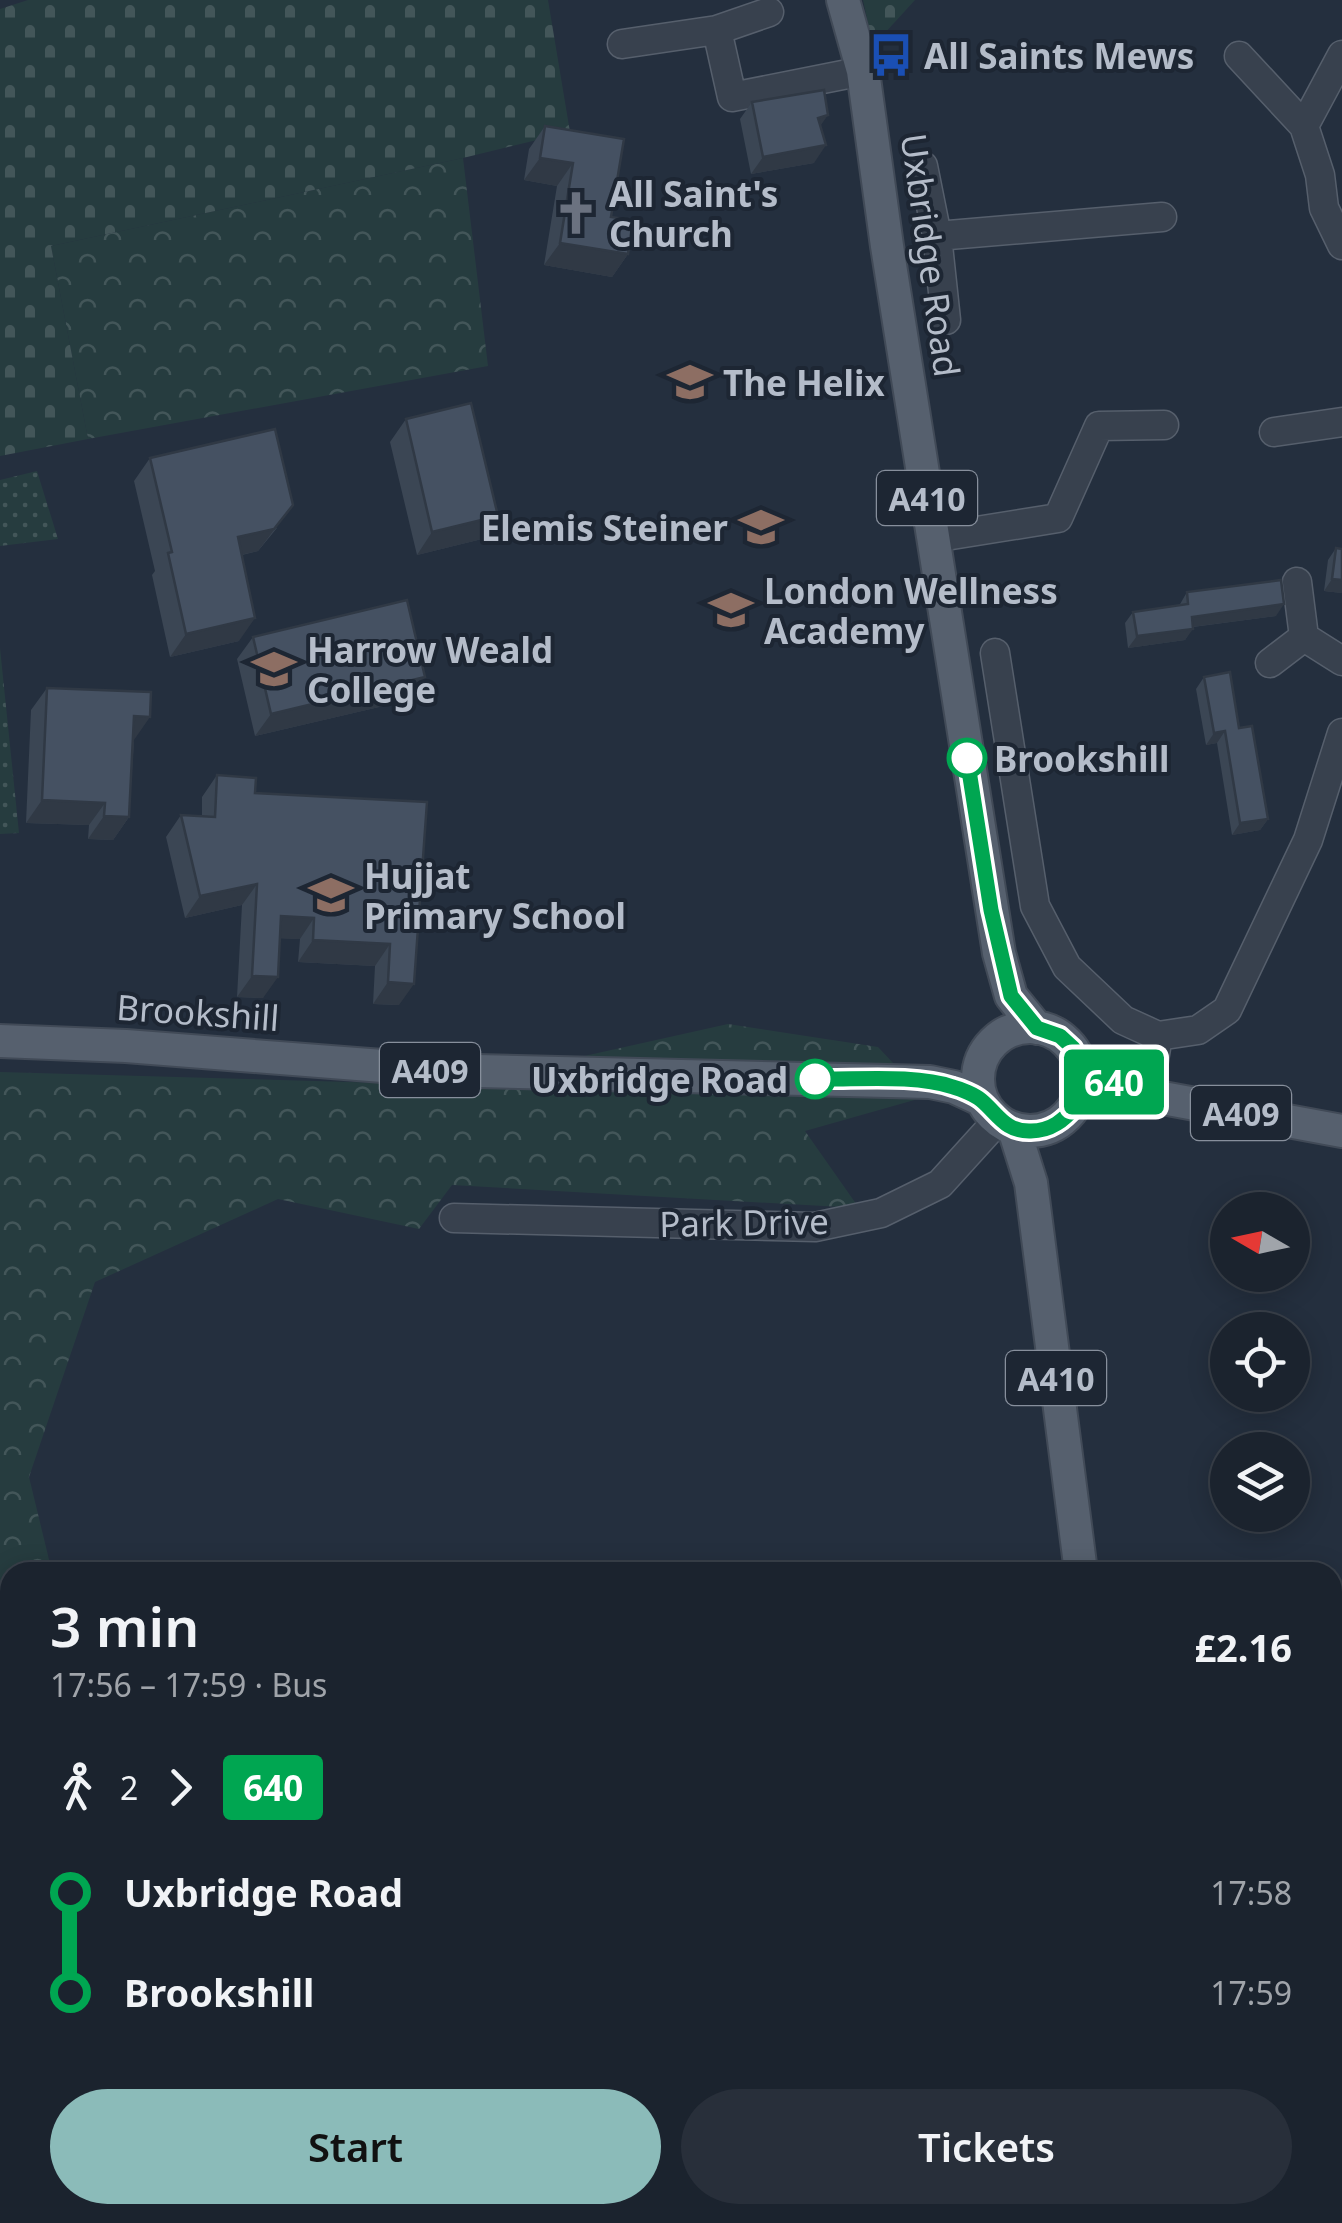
<!DOCTYPE html>
<html lang="en">
<head>
<meta charset="utf-8">
<style>
	body { margin:0; font-family:"Noto Sans",sans-serif; background:#282f3a; color:#f1f3f6; height:100vh; display:flex; flex-direction:column; font-size:38px; white-space:nowrap }
	* { box-sizing:border-box; margin:0 }
	p { font-size:32px; color:#a0a4aa }
	.icon { flex:none; width:55px; height:55px; fill:none; stroke:currentColor; stroke-width:2; stroke-linecap:round; stroke-linejoin:round }
	.map { position:relative; flex:1; overflow:hidden }
	.details { position:absolute; left:0px; top:1562px; width:1342px; height:662px; display:flex; flex-direction:column; background:#1b232e; border-radius:30px 30px 0 0; box-shadow:0 5px 25px #0003,0 0 0 2px #39404a }
	.details>* { flex:none }
	.badge { padding:0 20px; border-radius:8px; font-size:35px; line-height:65px }
	.needle { width:65px; rotate:279deg }
	.tools { position:absolute; left:1210px; top:1192px; display:grid; gap:20px }
	.tools a { display:grid; place-items:center; width:100px; height:100px; border-radius:50%; background:#1b232e; box-shadow:0 5px 25px #0003,0 0 0 2px #39404a; font-size:50px }
	.map>.badge { position:absolute; translate:-50% -50%; box-shadow:0 0 0 5px #fff }
	.legs { display:flex; align-items:center; gap:15px; height:110px; padding:0 50px; font-size:32px }
	.legs p { margin-inline-start:auto }
	.summary { display:flex; align-items:center; justify-content:space-between; height:170px; padding:0 50px }
	h1 { font-size:55px; font-weight:600; line-height:75px }
	.action { display:flex; gap:20px; margin-top:auto; padding:20px 50px }
	.action a { flex:1; height:115px; border-radius:60px; background:#8bbbb9; color:#111; font-size:40px; font-weight:600; line-height:115px; text-align:center }
	.action a+a { background:#282f3a; color:#f1f3f6 }
	ul { padding:0 50px; list-style:none }
	li { display:flex; align-items:center; gap:35px; height:100px; font-size:38px }
	li i { display:grid; place-items:center; width:15px; height:100%; margin:0 12px; background:currentColor }
	li i::after { content:''; width:25px; height:25px; margin:-12px; border:8px solid; border-radius:50%; background:#1b232e }
	li p { margin-inline-start:auto }
	li:first-child i { background:linear-gradient(#0000 50%,currentColor 0) }
	li:last-child i { background:linear-gradient(currentColor 50%,#0000 0) }
	.map>svg:first-child { display:block }
</style>
</head>
<body>
<div class="map">
<svg width="1342" height="2223" viewBox="0 0 1342 2223">
	<defs>
		<pattern id="grass-dots" width="8" height="8" patternUnits="userSpaceOnUse" patternTransform="scale(2.5)"><rect width="8" height="8" fill="#263c3f"/><path d="M2 2h.1M6 6h.1" fill="none" stroke="#435659" stroke-width="1.8" stroke-linecap="round"/></pattern>
		<pattern id="forest-crowns" width="20" height="18" patternUnits="userSpaceOnUse" patternTransform="scale(2.5)"><rect width="20" height="18" fill="#263c3f"/><path d="M2 6a3 3 0 1 1 6 0M12 15a3 3 0 1 1 6 0" fill="none" stroke="#435659"/></pattern>
		<pattern id="cemetery-stones" width="16" height="16" patternUnits="userSpaceOnUse" patternTransform="scale(2.5)"><rect width="16" height="16" fill="#263c3f"/><path d="M2 7V4a2 2 0 0 1 4 0v3zM10 15v-3a2 2 0 0 1 4 0v3z" fill="#435659"/></pattern>
	</defs>
	<rect width="100%" height="100%" fill="#242f3e"/>
	<!-- grass -->
	<path fill="url(#grass-dots)" d="M 37,471 L 58,539 L 0,546 L 0,480 Z
		M 0,648 L 19,833 L 0,834 Z"/>
	<!-- forest -->
	<path fill="url(#forest-crowns)" d="M 463,158 L 488,366 L 88,439 L 51,246 Z
		M 728,1024 L 878,1047 L 925,1097 L 805,1131 L 859,1208 L 452,1185 L 419,1229 L 278,1199 L 95,1282 L 29,1477 L 52,1572 L 10,1572 L 10,1685 L 0,1679 L 0,1072 L 454,1085 Z"/>
	<!-- cemetery -->
	<path fill="url(#cemetery-stones)" d="M 28,0 L 548,0 L 570,132 L 463,158 L 51,246 L 88,439 L 0,456 L 0,9 Z
		M 863,0 L 915,0 L 873,46 Z"/>
	<g fill="none" stroke-linecap="round" stroke-linejoin="round">
		<!-- minor casing -->
		<g stroke="#565f6c" stroke-width="31">
			<path id="minor" d="M 717,30 L 732,97 L 863,71
				M 622,44 L 717,30 L 769,12
				M 1342,55 L 1304,126 L 1320,175 L 1324,208 L 1342,245
				M 1239,56 L 1304,126
				M 923,166 L 937,236 L 946,320
				M 937,236 L 1162,217
				M 1274,432 L 1342,422
				M 933,538 L 1058,518 L 1099,426 L 1164,425
				M 1297,582 L 1304,637
				M 995,653 L 1035,906 L 1067,967 L 1123,1020 L 1158,1036 L 1198,1030 L 1227,1010 L 1308,840 L 1342,733
				M 1270,663 L 1304,637 L 1342,661
				M 1148,1096 L 1158,1036
				M 454,1218 L 815,1227 L 881,1213 L 940,1184 L 998,1120
				M 1332,1894 L 1342,1895
				M 0,1919 L 10,1919
				M 0,2061 L 10,2060
				M 698,2215 L 699,2223
				M 114,2223 L 135,2215"/>
		</g>
		<!-- major casing -->
		<g stroke="#414a57" stroke-width="36">
			<path id="major" d="M 843,0 L 863,71 L 887,246 L 999,953 L 1011,996 L 1037,1028
				M978 1079a52 52 0 1 1 104 0a52 52 0 1 1-104 0Z
				M 0,1041 L 126,1046 L 434,1070 L 930,1082 L 954,1087 L 982,1100
				M 1081,1065 L 1141,1094 L 1342,1131
				M 1014,1129 L 1031,1183 L 1081,1572
				M 1112,2223 L 1112,2215"/>
		</g>
		<!-- minor -->
		<use href="#minor" stroke="#38414e" stroke-width="28"/>
		<!-- major -->
		<use href="#major" stroke="#56606e" stroke-width="32"/>
	</g>
	<!-- wall -->
	<path fill="#3b4654" d="M 752,102 L 821,126 L 814,163 L 751,174 L 740,119 Z
		M 545,126 L 611,217 L 628,254 L 612,277 L 544,265 L 557,186 L 524,180 L 529,149 Z
		M 406,419 L 482,539 L 417,555 L 390,442 Z
		M 150,458 L 277,528 L 258,551 L 242,555 L 239,641 L 170,657 L 152,575 L 155,571 L 134,481 Z
		M 1336,548 L 1342,593 L 1324,591 L 1328,560 Z
		M 1187,592 L 1276,616 L 1193,627 L 1185,640 L 1128,648 L 1125,623 L 1133,612 L 1179,606 Z
		M 253,637 L 409,700 L 255,736 L 237,659 Z
		M 1204,677 L 1239,728 L 1268,819 L 1260,830 L 1232,835 L 1217,743 L 1206,745 L 1196,689 Z
		M 47,688 L 134,740 L 129,817 L 113,840 L 88,839 L 89,825 L 26,823 L 31,710 Z
		M 217,775 L 255,793 L 427,802 L 399,1005 L 373,1004 L 375,966 L 298,962 L 300,939 L 280,938 L 263,998 L 237,997 L 242,905 L 185,918 L 166,837 L 181,815 L 202,817 L 202,797 Z"/>
	<!-- shaded-wall -->
	<path fill="#303945" d="M 828,115 L 816,132 L 818,118 Z
		M 826,145 L 814,163 L 751,174 L 763,157 Z
		M 540,158 L 573,163 L 557,186 L 524,180 Z
		M 560,243 L 628,254 L 612,277 L 544,265 Z
		M 293,505 L 258,551 L 222,559 L 238,537 Z
		M 498,516 L 482,539 L 417,555 L 432,532 Z
		M 1332,579 L 1342,580 L 1342,593 L 1324,591 Z
		M 1284,604 L 1276,616 L 1184,628 L 1192,617 Z
		M 255,618 L 239,641 L 170,657 L 186,634 Z
		M 1193,629 L 1185,640 L 1128,648 L 1137,636 Z
		M 425,677 L 409,700 L 255,736 L 271,714 Z
		M 134,716 L 150,717 L 134,740 L 118,739 Z
		M 1225,731 L 1217,743 L 1206,745 L 1214,733 Z
		M 42,800 L 105,803 L 89,825 L 26,823 Z
		M 104,816 L 129,817 L 113,840 L 88,839 Z
		M 1268,819 L 1260,830 L 1232,835 L 1240,823 Z
		M 257,884 L 242,905 L 185,918 L 200,896 Z
		M 281,916 L 314,918 L 300,939 L 266,938 Z
		M 313,940 L 390,944 L 375,966 L 298,962 Z
		M 252,976 L 278,977 L 263,998 L 237,997 Z
		M 388,982 L 414,984 L 399,1005 L 373,1004 Z"/>
	<!-- building -->
	<path fill="#455162" stroke="#303945" stroke-width="2.5" d="M 824,90 L 828,115 L 818,118 L 826,145 L 763,157 L 752,102 Z
		M 545,126 L 624,139 L 611,217 L 633,220 L 628,254 L 560,243 L 573,163 L 540,158 Z
		M 471,403 L 498,516 L 432,532 L 406,419 Z
		M 275,429 L 293,505 L 274,529 L 238,537 L 255,618 L 186,634 L 168,553 L 172,552 L 150,458 Z
		M 1336,548 L 1342,549 L 1342,580 L 1332,579 Z
		M 1281,580 L 1284,604 L 1192,617 L 1193,629 L 1137,636 L 1133,612 L 1188,604 L 1187,592 Z
		M 407,600 L 425,677 L 271,714 L 253,637 Z
		M 1230,672 L 1239,728 L 1252,726 L 1268,819 L 1240,823 L 1225,731 L 1214,733 L 1204,677 Z
		M 47,688 L 151,692 L 150,717 L 134,716 L 129,817 L 104,816 L 105,803 L 42,800 Z
		M 217,775 L 256,778 L 255,793 L 427,802 L 414,984 L 388,982 L 390,944 L 313,940 L 314,918 L 281,916 L 278,977 L 252,976 L 257,884 L 200,896 L 181,815 L 215,817 Z"/>
	<g fill="none" stroke-linecap="round" stroke-linejoin="round">
		<!-- line-1 casing -->
		<g stroke="#fff" stroke-width="22">
			<path id="line-1" d="M 815,1079 C 856,1080 915,1074 953,1087 C 961,1089 975,1095 981,1100 C 998,1114 1005,1132 1031,1131 C 1051,1131 1064,1120 1076,1106 L 1141,1094 L 1081,1065 L 1073,1048 L 1060,1036 L 1037,1028 L 1011,996 L 991,910 L 967,758"/>
		</g>
		<!-- line-1 -->
		<use href="#line-1" stroke="#00a651" stroke-width="15"/>
	</g>
	<!-- icons -->
	<defs>
		<g id="bus-bare" transform="scale(3.45)"><path d="M-5-6H5V4H4V6H2V4H-2V6H-4V4H-5ZM-3.5-4V0h7V-4ZM-3.5 1.2v1.5H-2V1.2ZM2 1.2v1.5H3.5V1.2Z" fill="#1a4fb4" stroke="#1d2633" stroke-width="2.5" paint-order="stroke"/></g>
		<g id="church-bare" transform="scale(3.45)"><path d="M-1.2-6h2.4v3.5h3.3v2.4h-3.3V6h-2.4V-.1h-3.3v-2.4h3.3Z" fill="#6b7280" stroke="#1d2633" stroke-width="2.5" paint-order="stroke"/></g>
		<g id="school-bare" transform="scale(3.45)"><path d="M0-5L7-2L0 1L-7-2ZM-4 1L0 2.5L4 1V4Q0 6-4 4Z" fill="#8d6e63" stroke="#1d2633" stroke-width="2.5" paint-order="stroke"/></g>
		<g id="university-bare" transform="scale(3.45)"><path d="M0-5L7-2L0 1L-7-2ZM-4 1L0 2.5L4 1V4Q0 6-4 4Z" fill="#8d6e63" stroke="#1d2633" stroke-width="2.5" paint-order="stroke"/></g>
	</defs>
	<g fill-rule="evenodd">
		<use href="#bus-bare" x="891" y="55"/>
		<use href="#church-bare" x="576" y="213"/>
		<use href="#school-bare" x="690" y="382"/>
		<use href="#school-bare" x="761" y="527"/>
		<use href="#school-bare" x="731" y="610"/>
		<use href="#university-bare" x="274" y="669"/>
		<use href="#school-bare" x="331" y="895"/>
	</g>
	<!-- markers -->
	<g fill="#fff" stroke="#00a651" stroke-width="5">
		<circle cx="967" cy="758" r="18"/>
		<circle cx="815" cy="1079" r="18"/>
	</g>
	<g text-anchor="middle" dominant-baseline="central" stroke-width="8" stroke-linejoin="round" paint-order="stroke">
		<!-- shield labels -->
		<g fill="#1d2633" stroke="#878f9c" stroke-width="2.5">
			<rect x="877" y="471" width="100" height="54" rx="8"/>
			<rect x="380" y="1043" width="100" height="54" rx="8"/>
			<rect x="1191" y="1086" width="100" height="54" rx="8"/>
			<rect x="1006" y="1351" width="100" height="54" rx="8"/>
		</g>
		<g font-size="32" font-weight="bold" fill="#b4bcc9">
			<text x="927" y="498">A410</text>
			<text x="430" y="1070">A409</text>
			<text x="1241" y="1113">A409</text>
			<text x="1056" y="1378">A410</text>
		</g>
		<!-- poi labels -->
		<g font-size="35" font-weight="bold" fill="#b4bcc9" stroke="#1d2633" text-anchor="start">
			<text x="924" y="55">All Saints Mews</text>
			<text x="609" y="193">All Saint's<tspan x="609" dy="40">Church</tspan></text>
			<text x="723" y="382">The Helix</text>
			<text x="728" y="527" text-anchor="end">Elemis Steiner</text>
			<text x="764" y="590">London Wellness<tspan x="764" dy="40">Academy</tspan></text>
			<text x="307" y="649">Harrow Weald<tspan x="307" dy="40">College</tspan></text>
			<text x="364" y="875">Hujjat<tspan x="364" dy="40">Primary School</tspan></text>
		</g>
		<!-- street labels -->
		<g font-size="35" fill="#b4bcc9" stroke="#1d2633">
			<text transform="translate(931 255) rotate(82)">Uxbridge Road</text>
			<text transform="translate(198 1012) rotate(4)">Brookshill</text>
			<text transform="translate(744 1222) rotate(-1)">Park Drive</text>
		</g>
		<!-- stop labels -->
		<g font-size="35" font-weight="bold" fill="#b4bcc9" stroke="#1d2633" text-anchor="start">
			<text x="994" y="758">Brookshill</text>
			<text x="788" y="1079" text-anchor="end">Uxbridge Road</text>
		</g>
	</g>
</svg>
<div class="tools">
<a><svg class="needle" viewBox="-14 -14 28 28"><path d="M0-13l5 13h-10z" fill="#e53935"/><path d="M0 13l5-13h-10z" fill="#a0a4aa"/></svg></a>
<a><svg class="icon" aria-label="locate" viewBox="0 0 24 24"><circle cx="12" cy="12" r="6"/><path d="M12 2v4M12 18v4M2 12h4M18 12h4"/></svg></a>
<a><svg class="icon" aria-label="layers" viewBox="0 0 24 24"><path d="M12 4l9 5-9 5-9-5zM3 14l9 5 9-5"/></svg></a>
</div>
<b class="badge" style="left:1114px;top:1082px;background:#00a651;color:#fff">640</b>
<section class="details">
<div class="summary"><div><h1>3 min</h1><p>17:56 – 17:59 · Bus</p></div><b>£2.16</b></div>
<div class="legs"><svg class="icon" aria-label="walk" viewBox="0 0 24 24"><circle cx="13" cy="4" r="2"/><path d="M13 8l-2 6 4 7M11 14l-3 7M7 12l3-4h3l4 4"/></svg>2<svg class="icon" aria-label="forward" viewBox="0 0 24 24"><path d="M9 5l7 7-7 7"/></svg><b class="badge" style="background:#00a651;color:#fff">640</b></div>
<ul>
<li><i style="color:#00a651"></i><b>Uxbridge Road</b><p>17:58</p></li>
<li><i style="color:#00a651"></i><b>Brookshill</b><p>17:59</p></li>
</ul>
<div class="action"><a>Start</a><a>Tickets</a></div>
</section>
</div>
</body>
</html>
